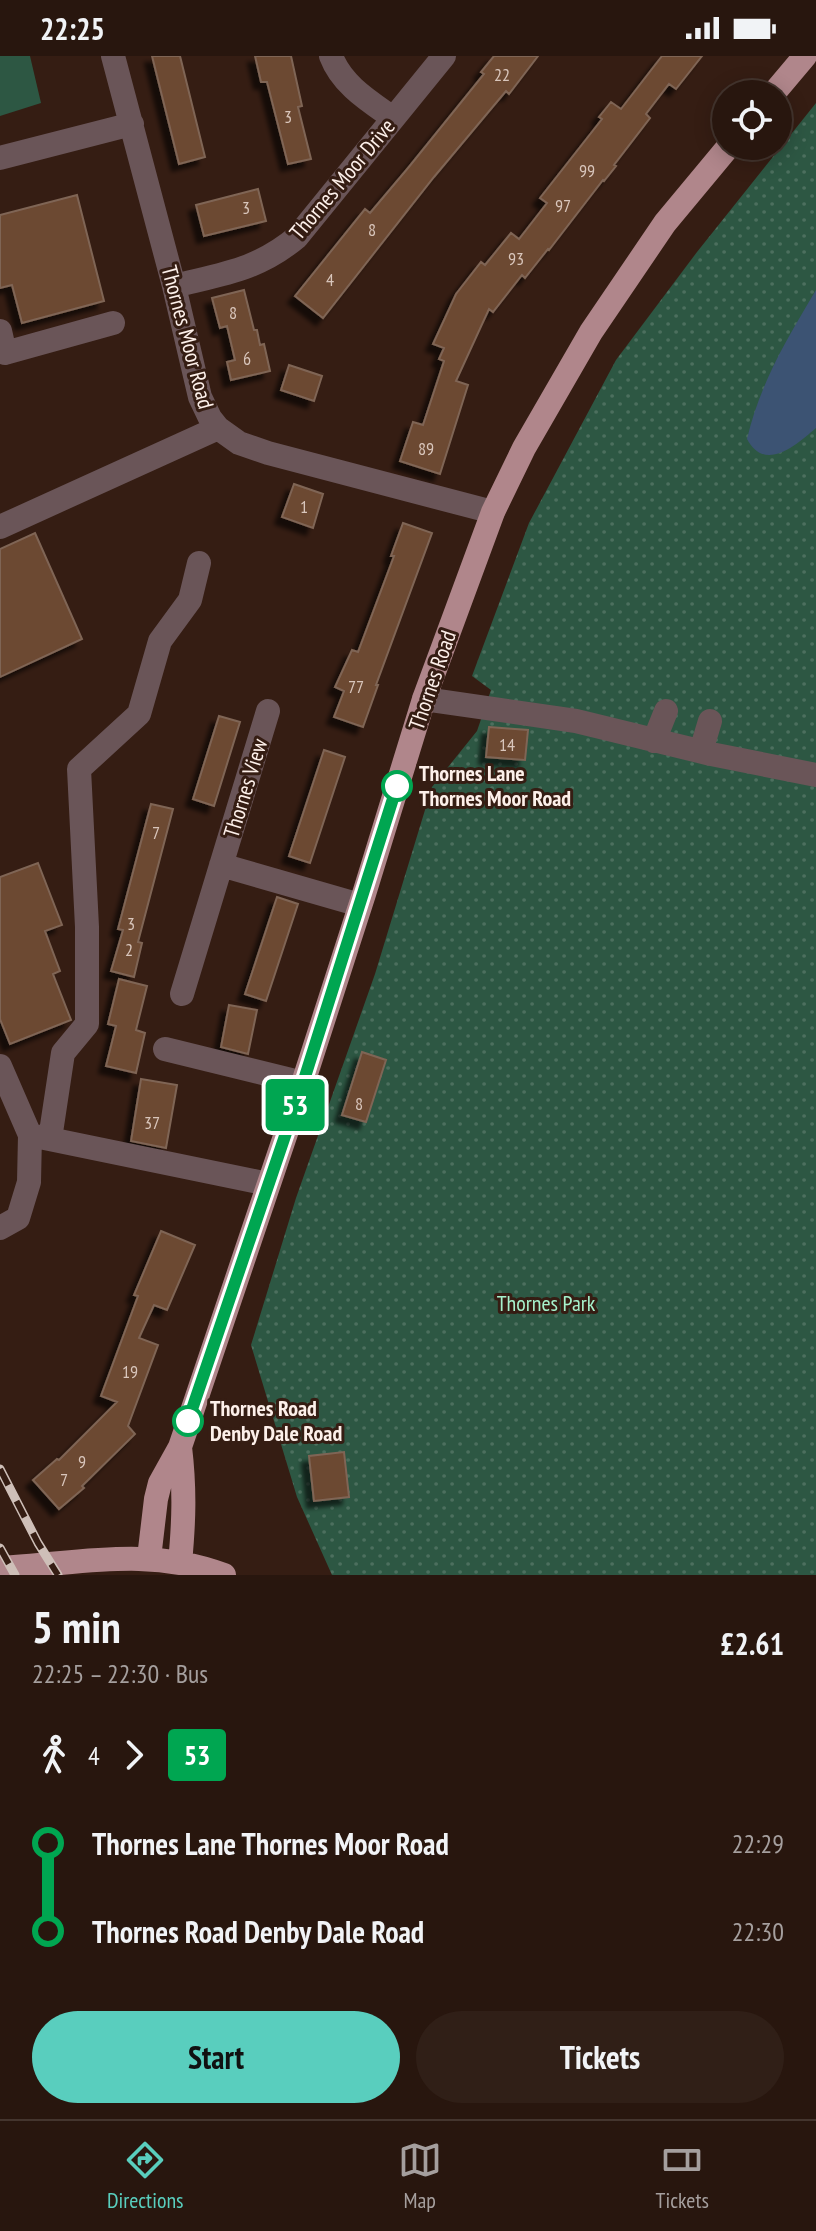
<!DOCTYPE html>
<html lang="en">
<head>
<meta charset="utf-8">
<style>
	body { margin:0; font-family:"PT Sans Narrow",sans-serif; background:#301f17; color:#f1f3f6; height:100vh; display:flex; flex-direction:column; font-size:30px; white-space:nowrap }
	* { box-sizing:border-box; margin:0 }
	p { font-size:26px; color:#a59f9e }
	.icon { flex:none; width:44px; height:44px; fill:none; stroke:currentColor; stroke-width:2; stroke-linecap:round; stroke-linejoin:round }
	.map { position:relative; height:1519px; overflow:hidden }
	.drawer { display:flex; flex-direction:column; background:#28160e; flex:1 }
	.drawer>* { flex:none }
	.badge { padding:0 16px; border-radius:6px; font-size:28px; line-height:52px }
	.tools { position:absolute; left:712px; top:24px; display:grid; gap:16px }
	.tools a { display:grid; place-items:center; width:80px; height:80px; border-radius:50%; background:#28160e; box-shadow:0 4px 20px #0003,0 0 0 2px #44352e; font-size:40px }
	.map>.badge { position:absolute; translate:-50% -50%; box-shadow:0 0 0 4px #fff }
	.legs { display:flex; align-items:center; gap:12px; height:88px; padding:0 32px; font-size:26px }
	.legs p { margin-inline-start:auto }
	.head { display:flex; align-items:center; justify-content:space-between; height:136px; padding:0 32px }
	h1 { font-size:44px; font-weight:700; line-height:60px }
	.button { display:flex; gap:16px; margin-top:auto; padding:16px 32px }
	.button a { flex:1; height:92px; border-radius:48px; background:#59cebe; color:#111; font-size:32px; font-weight:700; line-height:92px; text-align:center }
	.button a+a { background:#301f17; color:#f1f3f6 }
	ul { padding:0 32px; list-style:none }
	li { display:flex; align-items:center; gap:28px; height:88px; font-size:30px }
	li i { display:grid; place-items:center; width:12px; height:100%; margin:0 10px; background:currentColor }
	li i::after { content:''; width:20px; height:20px; margin:-10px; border:6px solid; border-radius:50%; background:#28160e }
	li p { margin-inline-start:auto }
	li:first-child i { background:linear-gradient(#0000 50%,currentColor 0) }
	li:last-child i { background:linear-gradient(currentColor 50%,#0000 0) }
	.status { display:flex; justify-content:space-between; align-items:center; height:56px; padding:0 40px; background:#28160e; direction:ltr }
	.status svg { height:22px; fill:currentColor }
	.menu { display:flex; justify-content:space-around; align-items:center; height:112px; border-top:2px solid #44352e; background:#28160e; font-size:22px; color:#a59f9e }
	.menu a { display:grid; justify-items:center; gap:4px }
	.menu .current { color:#59cebe }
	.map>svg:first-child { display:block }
</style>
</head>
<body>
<div class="status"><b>22:25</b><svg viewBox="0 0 49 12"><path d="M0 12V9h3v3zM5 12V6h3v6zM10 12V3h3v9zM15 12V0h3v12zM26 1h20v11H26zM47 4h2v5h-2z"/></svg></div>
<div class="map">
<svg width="816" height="1519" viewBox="0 0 816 1519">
	<defs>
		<pattern id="park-dots" width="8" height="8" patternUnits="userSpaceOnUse" patternTransform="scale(2)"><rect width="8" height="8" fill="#2d5743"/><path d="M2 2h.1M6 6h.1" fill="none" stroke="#4c6f5e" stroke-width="1.8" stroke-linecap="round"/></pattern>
		<filter id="shadow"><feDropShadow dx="-7" dy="7" stdDeviation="2" flood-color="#0009"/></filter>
	</defs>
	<rect width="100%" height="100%" fill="#351d13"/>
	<!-- green -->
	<path fill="#2d5743" d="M 0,0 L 30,0 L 41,47 L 0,60 Z"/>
	<!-- park -->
	<path fill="url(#park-dots)" d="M 816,47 L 816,1519 L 332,1519 L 297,1441 L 251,1289 L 296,1142 L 375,918 L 432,731 L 477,675 L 491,634 L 472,620 L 529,467 L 616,304 L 697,196 Z"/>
	<!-- water -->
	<path fill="#3c5373" d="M 816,234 L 816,372 C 796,389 765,417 747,383 C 760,327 787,283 816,234 Z"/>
	<!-- building -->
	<path fill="#6c4832" stroke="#7f6555" stroke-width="2" filter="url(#shadow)" d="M 152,0 L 180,0 L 205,101 L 179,108 Z
		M 255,0 L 291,0 L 302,50 L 298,51 L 311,103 L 288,108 L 267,26 L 261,26 Z
		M 494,0 L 538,0 L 509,38 L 506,35 L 434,121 L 323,262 L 295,240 L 365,153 L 370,157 L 408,112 L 484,18 L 481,16 Z
		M 662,0 L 702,0 L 676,33 L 669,28 L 646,58 L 650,62 L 614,109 L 616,110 L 604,125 L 603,124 L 549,194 L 548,193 L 525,222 L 522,219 L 493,256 L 489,253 L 456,325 L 468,329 L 440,418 L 400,405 L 413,366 L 423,369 L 444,305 L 439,303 L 444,292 L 433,288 L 456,238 L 481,206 L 485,209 L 511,177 L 519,183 L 547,147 L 540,142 L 602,63 L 599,61 L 611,46 L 621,53 Z
		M 258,133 L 266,165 L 204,180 L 196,149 Z
		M 77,139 L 104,245 L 22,267 L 12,229 L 0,232 L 0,159 Z
		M 244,234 L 254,274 L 257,274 L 260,289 L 264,288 L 270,315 L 231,324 L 227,306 L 235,304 L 227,270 L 220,272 L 212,242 Z
		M 289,309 L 322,320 L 314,345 L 281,334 Z
		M 294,428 L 323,438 L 313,472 L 282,461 Z
		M 403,467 L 432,477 L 376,629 L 378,629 L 363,671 L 334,661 L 344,635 L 335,631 L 352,594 L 358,596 L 394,500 L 391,500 Z
		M 35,477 L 82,583 L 0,621 L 0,493 Z
		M 219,660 L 240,666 L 214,750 L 193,743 Z
		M 489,671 L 528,674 L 525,704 L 486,701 Z
		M 324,694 L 345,701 L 310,807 L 289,800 Z
		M 151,748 L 173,753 L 138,886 L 142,887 L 134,921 L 111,915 L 123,874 L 118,873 Z
		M 38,807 L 62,869 L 45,875 L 60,915 L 53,918 L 71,964 L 10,988 L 0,963 L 0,821 Z
		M 277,841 L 298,848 L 266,945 L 245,938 Z
		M 119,923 L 147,930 L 136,974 L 145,977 L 136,1017 L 106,1010 L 116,970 L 108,968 Z
		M 229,949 L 257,954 L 248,998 L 221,991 Z
		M 362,996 L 386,1004 L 366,1066 L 342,1059 Z
		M 141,1023 L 177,1029 L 166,1092 L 131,1085 Z
		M 161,1175 L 195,1189 L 167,1254 L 154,1249 L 139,1282 L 158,1289 L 128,1370 L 135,1378 L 82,1430 L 84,1432 L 59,1453 L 33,1424 L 57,1403 L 59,1404 L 117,1346 L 101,1340 L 138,1240 L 134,1239 Z
		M 344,1396 L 349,1441 L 314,1445 L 309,1400 Z"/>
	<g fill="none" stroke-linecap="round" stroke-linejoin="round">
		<!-- minor -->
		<path stroke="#6a5558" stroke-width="24" d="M 113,0 L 174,230 L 200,341 L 210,362 L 218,372 L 239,387 L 268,397 L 493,456
			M 331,0 C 342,29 369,45 393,62
			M 0,102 L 132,68
			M 174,230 C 222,218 258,214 297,181 L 444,0
			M 0,275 L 5,297 L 113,267
			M 0,471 L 218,372
			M 424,643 L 576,665 L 711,698 L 816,719
			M 654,685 L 666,655
			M 701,695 L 710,665
			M 221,809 L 360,849
			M 182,938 L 268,655
			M 165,993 L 303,1027
			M 0,1010 L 30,1079 L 29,1126 L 18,1162 L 0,1172
			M 30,1079 L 268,1128
			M 50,1083 L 63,997 L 87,968 L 87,871 L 79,713 L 139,658 L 160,585 L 190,544 L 199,507"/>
		<!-- major -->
		<path stroke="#b0868b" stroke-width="24" d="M 773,38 L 805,0
			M 180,1391 C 185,1433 184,1465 180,1507
			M 149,1502 L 156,1443 L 160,1427 L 180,1391 L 303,1027 L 364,838 L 424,643 L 493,456 L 524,392 L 591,276 L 665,167 L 729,90
			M 0,1512 C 79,1508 147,1490 224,1519"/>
		<!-- rail casing -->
		<g stroke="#cebfb8" stroke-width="9">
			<path id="rail" d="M 0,1413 L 38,1487 L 58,1519
				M 0,1492 L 15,1519"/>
		</g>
		<!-- rail -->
		<use href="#rail" stroke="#351d13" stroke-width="6" stroke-dasharray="18" stroke-linecap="butt"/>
	</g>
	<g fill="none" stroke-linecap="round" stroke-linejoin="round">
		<!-- line-1 casing -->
		<g stroke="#fff" stroke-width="18">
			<path id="line-1" d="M 188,1365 L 303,1027 L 397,730"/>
		</g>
		<!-- line-1 -->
		<use href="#line-1" stroke="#00a651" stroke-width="12"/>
	</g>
	<!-- markers -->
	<g fill="#fff" stroke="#00a651" stroke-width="4">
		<circle cx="397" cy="730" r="14"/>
		<circle cx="188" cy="1365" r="14"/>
	</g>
	<g text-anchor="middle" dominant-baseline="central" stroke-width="6" stroke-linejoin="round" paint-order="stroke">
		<!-- number labels -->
		<g font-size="18" fill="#d9c6bc">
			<text x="502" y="18">22</text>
			<text x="288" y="60">3</text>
			<text x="587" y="114">99</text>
			<text x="563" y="149">97</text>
			<text x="246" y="151">3</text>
			<text x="372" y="173">8</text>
			<text x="516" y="202">93</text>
			<text x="330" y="223">4</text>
			<text x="233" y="256">8</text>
			<text x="247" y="302">6</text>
			<text x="426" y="392">89</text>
			<text x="304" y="450">1</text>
			<text x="356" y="630">77</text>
			<text x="507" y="688">14</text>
			<text x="156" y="776">7</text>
			<text x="131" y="867">3</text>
			<text x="129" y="893">2</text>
			<text x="359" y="1047">8</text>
			<text x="152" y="1066">37</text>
			<text x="130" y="1315">19</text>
			<text x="82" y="1405">9</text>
			<text x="64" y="1423">7</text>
		</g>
		<!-- street labels -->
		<g font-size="22" fill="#fdf0ea" stroke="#351d13">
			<text transform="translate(342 123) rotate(-50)">Thornes Moor Drive</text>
			<text transform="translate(188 281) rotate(75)">Thornes Moor Road</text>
			<text transform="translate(432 624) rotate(-71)">Thornes Road</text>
			<text transform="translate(245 732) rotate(-73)">Thornes View</text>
		</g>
		<!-- stop labels -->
		<g font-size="22" font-weight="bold" fill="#fdf0ea" stroke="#351d13" text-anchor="start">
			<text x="419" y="717">Thornes Lane<tspan x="419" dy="25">Thornes Moor Road</tspan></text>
			<text x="210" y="1352">Thornes Road<tspan x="210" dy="25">Denby Dale Road</tspan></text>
		</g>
		<!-- park labels -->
		<g font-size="22" fill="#a6f2cd" stroke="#351d13">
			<text x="546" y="1247">Thornes Park</text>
		</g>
	</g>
</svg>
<div class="tools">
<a><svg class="icon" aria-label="locate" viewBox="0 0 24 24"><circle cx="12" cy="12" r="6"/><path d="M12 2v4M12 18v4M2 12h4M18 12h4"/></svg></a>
</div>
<b class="badge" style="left:295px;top:1049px;background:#00a651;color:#fff">53</b>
</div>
<section class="drawer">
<div class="head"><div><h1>5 min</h1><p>22:25 – 22:30 · Bus</p></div><b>£2.61</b></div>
<div class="legs"><svg class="icon" aria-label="walk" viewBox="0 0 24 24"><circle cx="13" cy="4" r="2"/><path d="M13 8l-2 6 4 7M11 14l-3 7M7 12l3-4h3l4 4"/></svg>4<svg class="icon" aria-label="forward" viewBox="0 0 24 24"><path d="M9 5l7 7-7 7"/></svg><b class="badge" style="background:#00a651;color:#fff">53</b></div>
<ul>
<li><i style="color:#00a651"></i><b>Thornes Lane Thornes Moor Road</b><p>22:29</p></li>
<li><i style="color:#00a651"></i><b>Thornes Road Denby Dale Road</b><p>22:30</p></li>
</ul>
<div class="button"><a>Start</a><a>Tickets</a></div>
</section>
<nav class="menu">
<a class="current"><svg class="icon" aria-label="directions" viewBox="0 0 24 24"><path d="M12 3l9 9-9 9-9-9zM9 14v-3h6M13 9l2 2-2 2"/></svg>Directions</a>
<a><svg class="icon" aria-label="map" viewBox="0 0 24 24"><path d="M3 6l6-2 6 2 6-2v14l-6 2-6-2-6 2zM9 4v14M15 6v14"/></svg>Map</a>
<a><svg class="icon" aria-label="tickets" viewBox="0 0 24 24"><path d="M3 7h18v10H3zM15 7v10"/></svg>Tickets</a>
</nav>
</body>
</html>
